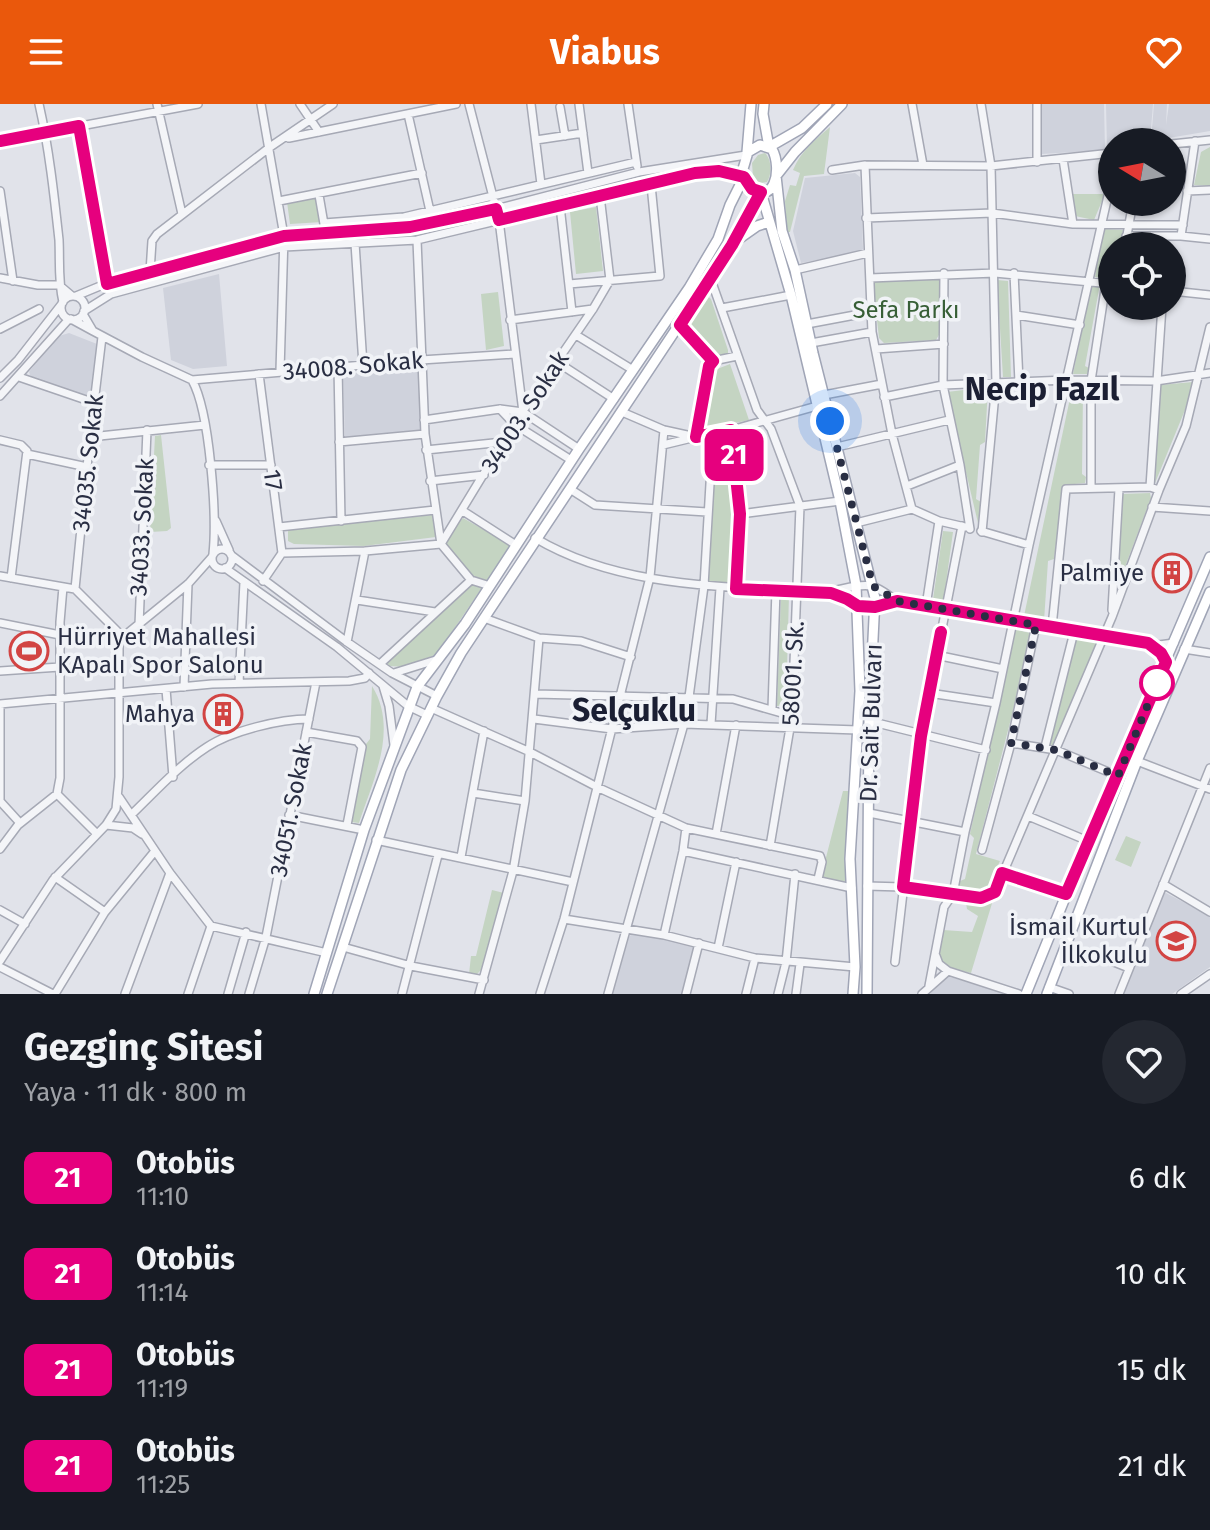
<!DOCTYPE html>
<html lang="tr">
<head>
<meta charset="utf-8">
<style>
	body { margin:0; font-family:"Fira Sans",sans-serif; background:#242831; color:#f1f3f6; height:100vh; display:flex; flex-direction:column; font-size:30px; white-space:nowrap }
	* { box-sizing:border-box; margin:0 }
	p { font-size:26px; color:#9ea1a6 }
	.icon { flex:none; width:44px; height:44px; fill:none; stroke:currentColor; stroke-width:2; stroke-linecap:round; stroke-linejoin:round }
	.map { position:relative; height:890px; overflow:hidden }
	.details { display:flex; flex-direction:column; background:#171b24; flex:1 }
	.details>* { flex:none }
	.badge { padding:0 16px; border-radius:12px; font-size:28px; line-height:52px }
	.needle { width:52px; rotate:280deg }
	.buttons { position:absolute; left:1098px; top:24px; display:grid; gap:16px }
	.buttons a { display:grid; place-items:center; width:88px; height:88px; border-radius:50%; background:#171b24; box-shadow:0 2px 6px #0004; font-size:40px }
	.you { position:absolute; width:40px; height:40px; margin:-20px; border:6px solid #fff; border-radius:50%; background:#1a73e8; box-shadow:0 0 0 12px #1a73e833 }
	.map>.badge { position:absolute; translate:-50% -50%; box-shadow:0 0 0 4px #fff }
	.round { display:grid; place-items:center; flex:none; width:84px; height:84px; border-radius:42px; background:#242831 }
	.headline { display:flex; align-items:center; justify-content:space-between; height:136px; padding:0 24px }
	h1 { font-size:38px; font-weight:700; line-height:60px }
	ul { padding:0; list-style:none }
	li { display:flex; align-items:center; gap:24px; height:96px; padding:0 24px }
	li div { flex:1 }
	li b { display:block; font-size:30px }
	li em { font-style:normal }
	li .badge { min-width:88px; font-weight:700; text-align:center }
	header { display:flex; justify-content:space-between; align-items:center; height:104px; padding:0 24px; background:#ea580c; color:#fff; font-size:36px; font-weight:700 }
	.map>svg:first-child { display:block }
</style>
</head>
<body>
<header><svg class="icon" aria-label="menu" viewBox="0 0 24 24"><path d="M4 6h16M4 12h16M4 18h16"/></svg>Viabus<svg class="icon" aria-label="heart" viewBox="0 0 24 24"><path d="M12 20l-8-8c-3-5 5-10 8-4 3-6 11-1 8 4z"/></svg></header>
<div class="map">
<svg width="1210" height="890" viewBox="0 0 1210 890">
	<rect width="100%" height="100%" fill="#e1e3ea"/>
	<!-- built -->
	<path fill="#cfd2dc" d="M 1041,0 L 1104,0 L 1105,46 L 1042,50 Z
		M 1106,0 L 1153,0 L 1150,37 L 1112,38 L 1112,44 L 1107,45 Z
		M 1154,0 L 1167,0 L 1166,21 L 1169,0 L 1210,0 L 1210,27 L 1151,37 Z
		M 855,69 L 860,73 L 863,145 L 860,148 L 801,159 L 793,127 L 805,74 Z
		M 219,170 L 227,262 L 193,265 L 171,256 L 163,184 Z
		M 69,229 L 97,240 L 92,290 L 86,291 L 33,275 L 30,271 L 29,268 L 56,233 Z
		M 418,260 L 421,327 L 345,334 L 343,271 Z
		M 1164,788 L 1210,812 L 1210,863 L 1172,890 L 1122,890 Z
		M 633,829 L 694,842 L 683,890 L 612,890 L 629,833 Z
		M 946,872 L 1013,890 L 930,890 Z"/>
	<!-- green -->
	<path fill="#c4d4c2" d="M 830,23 L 824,70 L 804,72 L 790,128 L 787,128 L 785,97 L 790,81 L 796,82 L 800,69 L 793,66 C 801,47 815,36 830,23 Z
		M 1210,43 L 1210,82 L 1194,81 L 1201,48 Z
		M 765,49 C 772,56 772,70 767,78 L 759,79 L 753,73 L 752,59 L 758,51 Z
		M 1073,90 L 1105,90 L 1094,116 L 1075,112 Z
		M 318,93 L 322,118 L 290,120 L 287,98 Z
		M 596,103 L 603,167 L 576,170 L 570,108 Z
		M 1103,125 L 1123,126 L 1121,142 L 1112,142 L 1112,175 L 1095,173 Z
		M 939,172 L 940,229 L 936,236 L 884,239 L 879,234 L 873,180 L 875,177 Z
		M 997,176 L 1008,177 L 1011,273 L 1003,273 Z
		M 1100,180 L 1085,262 L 1089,264 L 1087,270 L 1073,270 L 1091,181 Z
		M 498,188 L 504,242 L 486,246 L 481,190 Z
		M 704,189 L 711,195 L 728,246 L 728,249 L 719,252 L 708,247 L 683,223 Z
		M 730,260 L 749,316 L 703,326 L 701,323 L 712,267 Z
		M 1193,278 L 1185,306 L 1155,379 L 1160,281 Z
		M 1073,280 L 1083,280 L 1085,286 L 1083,287 L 1082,370 L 1086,373 L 1085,379 L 1064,381 L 1054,455 L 1048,457 L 1044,517 L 1024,512 Z
		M 988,283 L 985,338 L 980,341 L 976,395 L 981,398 L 978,419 L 947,288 Z
		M 729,330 L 734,415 L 730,479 L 707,478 L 717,333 Z
		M 161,331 L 171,424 L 167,427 L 150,428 L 155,332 Z
		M 1150,389 L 1151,394 L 1114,492 L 1122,390 Z
		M 432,411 L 436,433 L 364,442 L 294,440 L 288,437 L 288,426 Z
		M 463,414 L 511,441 L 437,550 L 406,563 L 389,562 L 387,558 L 471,476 L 441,440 Z
		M 943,427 L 953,428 L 943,501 L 939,501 L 933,495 Z
		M 781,491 L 789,491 L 786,601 L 777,602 Z
		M 1018,526 L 1030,529 L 1013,607 L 976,750 L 1000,757 L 985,789 L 980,790 L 958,786 L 960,777 L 965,775 L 974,734 L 970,730 L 1015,527 Z
		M 1074,528 L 1104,530 L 1056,646 L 1045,643 Z
		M 372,582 C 399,625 373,676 359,719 L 351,718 L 366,640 L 370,635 Z
		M 843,687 L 848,687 L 846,778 L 821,773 Z
		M 1126,732 L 1141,738 L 1131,763 L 1115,756 Z
		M 492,786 L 504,789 L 481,866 L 476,871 L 469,870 L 471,852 L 476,852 Z
		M 993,796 L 971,869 C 938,862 935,858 943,826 L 972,828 L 978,812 L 967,805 L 966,799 L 976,800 Z"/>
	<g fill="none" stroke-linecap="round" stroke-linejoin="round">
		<!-- minor casing -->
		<g stroke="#a6a9b5" stroke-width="10">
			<path id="minor" d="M 39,0 C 49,44 54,90 59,136 C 60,157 58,177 63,198
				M 157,0 L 182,110
				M 261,0 L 284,132 L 280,267
				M 300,0 L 319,28
				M 469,0 L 499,116 L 523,308 L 579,345
				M 531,0 L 541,80
				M 579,0 L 588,69
				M 628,0 L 637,62
				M 912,0 L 923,61
				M 981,0 L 991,62 L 996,279 L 982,428
				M 1037,0 L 1037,58
				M 560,3 L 565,32
				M 408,10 L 430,107
				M 79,22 L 107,180
				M 289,34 L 456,0
				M 536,36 L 583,29
				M 0,37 L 198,0
				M 1172,40 L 1210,36
				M 1063,55 L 1073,120
				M 865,61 L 872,228 L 892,330 L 912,405
				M 832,66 L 865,61 L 991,62 L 1112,49
				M 0,87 L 13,177
				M 1187,87 L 1210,86
				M 319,91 L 324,120
				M 600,92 L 610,176
				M 279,97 L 422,69
				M 560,102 L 572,208
				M 866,114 L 992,109 L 1073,120 L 1183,121
				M 324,119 L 404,113 L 636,58
				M 1126,132 L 1181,132 L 1210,135
				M 1181,132 L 1195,37
				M 417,136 L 425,330 L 441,440 L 471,476 L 490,482
				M 355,139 L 363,261
				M 1125,142 L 1133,98
				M 795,166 L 868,149
				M 150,168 L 152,137 L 157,130 L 270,43 L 333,0
				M 944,169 L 943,281 L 960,361 L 970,425
				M 1014,169 L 1019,278
				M 710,173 L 757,306 L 771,325 L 800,402 L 792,612 L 770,742
				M 0,174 L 38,181 L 59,181 L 72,192
				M 870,174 L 995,169 L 1112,180
				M 569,180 L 660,172 L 651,81
				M 1172,187 L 1210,191
				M 76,192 L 105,180 L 284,132 L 410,123 L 496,105 L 639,68 L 746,51
				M61 204a12 12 0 1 1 24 0a12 12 0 1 1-24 0Z
				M 722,204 L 791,191
				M 84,207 L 111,190 L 284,143 L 417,136 L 695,69 L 719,67 L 744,73
				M 1016,211 L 1080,221
				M 71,215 L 93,227 L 83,210
				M 510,216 L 593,205
				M 807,220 L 871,208
				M 680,221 L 713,257
				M 0,225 L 39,205
				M 93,227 L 142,253 L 192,276 L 421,256 L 514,250
				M 576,231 L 633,266
				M 811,239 L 872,228
				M 876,245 L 944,240
				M 557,258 L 614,295
				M 338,263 L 341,417
				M 259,270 L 282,449 L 263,477
				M 19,273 L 95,299
				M 0,274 L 18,256 L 61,201
				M 192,276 C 210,308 217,412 213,450
				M 824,291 L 882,280
				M 0,292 L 69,215
				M 884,293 L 943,281 L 1067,276 L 1156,277 L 1210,269
				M 500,305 L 514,320 L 571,356
				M 622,308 L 664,326 L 696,333 L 731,326 L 817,302
				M 424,316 L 500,305 L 523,308
				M 731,326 L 740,410 L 736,485
				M 90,333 L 205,321
				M 0,336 L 21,341 L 27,347 L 11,474
				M 339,338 L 425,330
				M 663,341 L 696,333 L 709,262 L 713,257 L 737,252
				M 837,343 L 949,316
				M 426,346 L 503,338
				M 27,350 L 87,363
				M 209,361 L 271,361
				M 430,377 L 484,371
				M 907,382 L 960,361
				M 1150,383 L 1162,202
				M 1091,384 L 1091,277 L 1106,179
				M 570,385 L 595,401 L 707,408
				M 1152,403 L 1210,407
				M 463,407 L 516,441
				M 740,410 L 840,397
				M 216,417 L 229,446
				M 856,419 L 912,405 L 939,417 L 965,423
				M 279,423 L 435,406
				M 981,427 L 1029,441
				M 535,434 C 619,484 723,482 817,488 C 836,489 854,479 871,482 C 880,484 889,492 897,497 L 1159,541 L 1174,539
				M 441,440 L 514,320 L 593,205 L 610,176
				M212 455a10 10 0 1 1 20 0a10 10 0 1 1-20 0Z
				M 282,449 L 365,447 L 441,440
				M 231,451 L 347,538 L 392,569 L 437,592
				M 225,464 L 337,543 L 408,602 L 427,611
				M 0,472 L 75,485 L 123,533
				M 63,483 L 60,518 L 60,674 L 57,690 L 96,729
				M 75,485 L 90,333 L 102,233
				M 832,489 C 865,501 860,508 897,497
				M 357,496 L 435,508
				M 926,502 L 939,417
				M 1112,506 L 1119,385
				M 0,519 L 60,531
				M 139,521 L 147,326
				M 1052,523 L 1066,385 L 1150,383 L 1159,386
				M 539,534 L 581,537 L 631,553
				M 347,538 L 365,447
				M 1184,545 L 1210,549
				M 936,551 L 1003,565
				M 380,560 L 471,476
				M 0,567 L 60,563
				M 394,569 L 439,555
				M 239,579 L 244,478
				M 383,582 L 389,602 L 394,641
				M 184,583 L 188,480
				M 166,585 L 173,673
				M 929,589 L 996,599
				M 535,590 L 733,595 L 792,612
				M 689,593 L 704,482 L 713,329
				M 431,604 L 530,648 L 599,684 L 686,724 L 820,752 L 822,758 L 818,775
				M 772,605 L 776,486
				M 534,615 L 612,625 L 684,620 L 858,626
				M 869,617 L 986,646
				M 711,620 L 720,484
				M 306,628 L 357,637 L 362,643 L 347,721
				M 1011,639 L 1056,646 L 1118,672
				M 1045,643 L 1074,528
				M 1137,657 L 1210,685
				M 473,689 L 525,697
				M 119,693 L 170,769 L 211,822 L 327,849
				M 0,697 L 0,600 L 212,580 L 349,577 L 365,574 L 369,569
				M 0,697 L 20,719
				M 869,709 L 965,728
				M 131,711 C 155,688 179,661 207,643 C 231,627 280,615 309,615
				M 289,711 L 364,726
				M 1028,712 L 1088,737
				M 106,721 L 133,724 L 142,730
				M 716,730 L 736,621
				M 376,736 L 573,778
				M 0,745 L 18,721 L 57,690
				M 982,746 L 1011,639 L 1036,521
				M 683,747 L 852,784
				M 461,753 L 484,627
				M 1002,769 L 1066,790
				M 55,773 L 105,808
				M 1163,780 L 1210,808
				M 867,782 L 903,783 L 981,794 L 995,788 L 1112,513 L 1159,386 L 1186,322 L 1210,223
				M 0,806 L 25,820
				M 564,815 L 664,831 L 755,854 L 855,863
				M 664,831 L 683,747 L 686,724
				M 343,843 L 411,862 L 484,876
				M 718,844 L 736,758
				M 936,852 L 939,860 L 948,867 L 1019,890
				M 1104,854 L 1129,864
				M 0,857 L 53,776 L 106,721 L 116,705 L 119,673 L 119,540 L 123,533 L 188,480 L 212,453
				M 895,858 L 921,632 L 962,422
				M 0,863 L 53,890
				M 929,882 L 944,803 L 953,790 L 965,728 L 996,599 L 1029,441 L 1112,74
				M 1049,883 L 1069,890
				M 55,890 L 105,808 L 155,747
				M 125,890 L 170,769
				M 188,890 L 211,822
				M 228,890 L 246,828
				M 249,890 L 266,833 L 316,578
				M 402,890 L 438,751
				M 479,890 L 513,767 L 525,697 L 539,534 L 484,514
				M 540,890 L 564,815 L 650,473 L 664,326
				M 608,890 L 684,620
				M 686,890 L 699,839
				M 746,890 L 755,854
				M 778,890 L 786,858 L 795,770
				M 796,890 L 800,860
				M 922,890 L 948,867
				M 1119,890 L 1210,664
				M 1181,890 L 1210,870"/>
		</g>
		<!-- major casing -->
		<g stroke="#a0a5b6" stroke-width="12">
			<path id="major" d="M 764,0 L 763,10 L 769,43 L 802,24 L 827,0
				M 842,0 L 795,48 L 776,72 L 782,127 L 795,166 L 813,249 L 875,494 L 869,617 L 867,890
				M 760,41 L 772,45 C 783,65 774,105 748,81 L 743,65 L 748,48 Z
				M 747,48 L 751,0
				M 761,88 L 791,191 L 840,397 L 856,481 L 860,587 L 850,755 L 855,863 L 853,890
				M 737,136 L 757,122 L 769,118
				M 314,890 L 364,726 L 417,583 L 465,520 L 579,345 L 689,184 L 718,135 L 730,101 L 744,73
				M 327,890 L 401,666 L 437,592 L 461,549 L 732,141 L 761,88
				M 1026,890 L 1088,737 L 1210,453
				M 1047,890 L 1137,657 L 1210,488"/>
		</g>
		<!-- minor -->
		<use href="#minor" stroke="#f4f5f8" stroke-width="7"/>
		<!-- major -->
		<use href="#major" stroke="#fff" stroke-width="9"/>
	</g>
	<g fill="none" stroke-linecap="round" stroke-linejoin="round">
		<!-- line casing -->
		<g stroke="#fff" stroke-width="18">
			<path id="line" d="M 0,37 L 79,22 L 107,180 L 284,132 L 410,123 L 496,105 L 499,116 L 695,69 L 719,67 L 744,73 L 752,85 L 761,88 L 732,141 L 680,221 L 713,257 L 709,262 L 696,333 L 731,326 L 740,410 L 736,485 L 831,489 L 847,495 L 858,502 L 875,503 L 897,497 L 1148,539 L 1161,549 L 1166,558 L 1066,790 L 1002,769 L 995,788 L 981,794 L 903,783 L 921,632 L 941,528"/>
		</g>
		<!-- line -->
		<use href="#line" stroke="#e6007e" stroke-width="12"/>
		<!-- walk -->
		<path stroke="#292e43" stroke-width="8" stroke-dasharray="0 14.4" d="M 830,317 L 873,482 L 897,497 L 1036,521 L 1011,639 L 1056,646 L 1118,672 L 1157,579"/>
	</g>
	<!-- icons -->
	<defs>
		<g id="building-ring" transform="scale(2)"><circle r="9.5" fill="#f1f3f7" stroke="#d24443" stroke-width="1.5"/><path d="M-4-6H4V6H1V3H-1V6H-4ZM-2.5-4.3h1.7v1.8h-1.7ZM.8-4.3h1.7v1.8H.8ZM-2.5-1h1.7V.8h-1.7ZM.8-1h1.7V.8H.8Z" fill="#d24443"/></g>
		<g id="stadium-ring" transform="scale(2)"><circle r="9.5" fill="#f1f3f7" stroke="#d24443" stroke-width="1.5"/><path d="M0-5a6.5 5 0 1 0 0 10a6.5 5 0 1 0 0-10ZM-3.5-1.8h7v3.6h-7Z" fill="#d24443"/></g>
		<g id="school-ring" transform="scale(2)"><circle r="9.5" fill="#f1f3f7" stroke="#d24443" stroke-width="1.5"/><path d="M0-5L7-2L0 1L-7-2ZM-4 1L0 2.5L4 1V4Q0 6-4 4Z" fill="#d24443"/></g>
	</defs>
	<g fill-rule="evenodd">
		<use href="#building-ring" x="1172" y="469"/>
		<use href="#stadium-ring" x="29" y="547"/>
		<use href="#building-ring" x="223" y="610"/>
		<use href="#school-ring" x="1176" y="837"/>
	</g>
	<!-- markers -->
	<circle fill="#fff" stroke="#e6007e" stroke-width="4" cx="1157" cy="579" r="16"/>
	<g text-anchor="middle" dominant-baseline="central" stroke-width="7" stroke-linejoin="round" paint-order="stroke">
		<!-- park labels -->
		<g font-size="24" fill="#375f36" stroke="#f1f3f7">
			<text x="906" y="206">Sefa Parkı</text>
		</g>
		<!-- street labels -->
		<g font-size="24" fill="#292e43" stroke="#f1f3f7">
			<text transform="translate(353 262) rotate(-5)">34008. Sokak</text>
			<text transform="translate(525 308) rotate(-57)">34003. Sokak</text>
			<text transform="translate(88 359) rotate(-84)">34035. Sokak</text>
			<text transform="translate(273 376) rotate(82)">17</text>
			<text transform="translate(142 423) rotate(-87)">34033. Sokak</text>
			<text transform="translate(793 569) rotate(-87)">58001. Sk.</text>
			<text transform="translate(871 619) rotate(-88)">Dr. Sait Bulvarı</text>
			<text transform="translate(291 706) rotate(-79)">34051. Sokak</text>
		</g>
		<!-- poi labels -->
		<g font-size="24" fill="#292e43" stroke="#f1f3f7" text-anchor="end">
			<text x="1144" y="469">Palmiye</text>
			<text x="57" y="533" text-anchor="start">Hürriyet Mahallesi<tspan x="57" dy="28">KApalı Spor Salonu</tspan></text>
			<text x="195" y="610">Mahya</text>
			<text x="1148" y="823">İsmail Kurtul<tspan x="1148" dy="28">İlkokulu</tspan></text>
		</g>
		<!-- district labels -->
		<g font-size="32" font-weight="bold" fill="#1b1f33" stroke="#f1f3f7">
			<text x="1042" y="285">Necip Fazıl</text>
			<text x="634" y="606">Selçuklu</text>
		</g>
	</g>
</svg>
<div class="buttons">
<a><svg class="needle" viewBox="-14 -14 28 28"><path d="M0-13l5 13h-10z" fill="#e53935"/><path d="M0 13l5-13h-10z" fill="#9ea1a6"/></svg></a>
<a><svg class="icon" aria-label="locate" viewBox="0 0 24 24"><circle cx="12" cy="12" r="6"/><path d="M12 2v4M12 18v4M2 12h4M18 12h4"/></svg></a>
</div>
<div class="you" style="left:830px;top:317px"></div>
<b class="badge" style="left:734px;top:351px;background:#e6007e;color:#fff">21</b>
</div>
<section class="details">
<div class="headline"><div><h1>Gezginç Sitesi</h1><p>Yaya · 11 dk · 800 m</p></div><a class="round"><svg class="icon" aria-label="heart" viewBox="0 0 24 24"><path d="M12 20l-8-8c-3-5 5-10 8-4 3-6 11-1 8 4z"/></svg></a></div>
<ul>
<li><span class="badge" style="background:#e6007e;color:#fff">21</span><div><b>Otobüs</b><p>11:10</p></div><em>6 dk</em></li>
<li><span class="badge" style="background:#e6007e;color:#fff">21</span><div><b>Otobüs</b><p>11:14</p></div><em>10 dk</em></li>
<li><span class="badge" style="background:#e6007e;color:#fff">21</span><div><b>Otobüs</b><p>11:19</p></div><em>15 dk</em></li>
<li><span class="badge" style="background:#e6007e;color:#fff">21</span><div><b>Otobüs</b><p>11:25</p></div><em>21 dk</em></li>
</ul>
</section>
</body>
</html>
